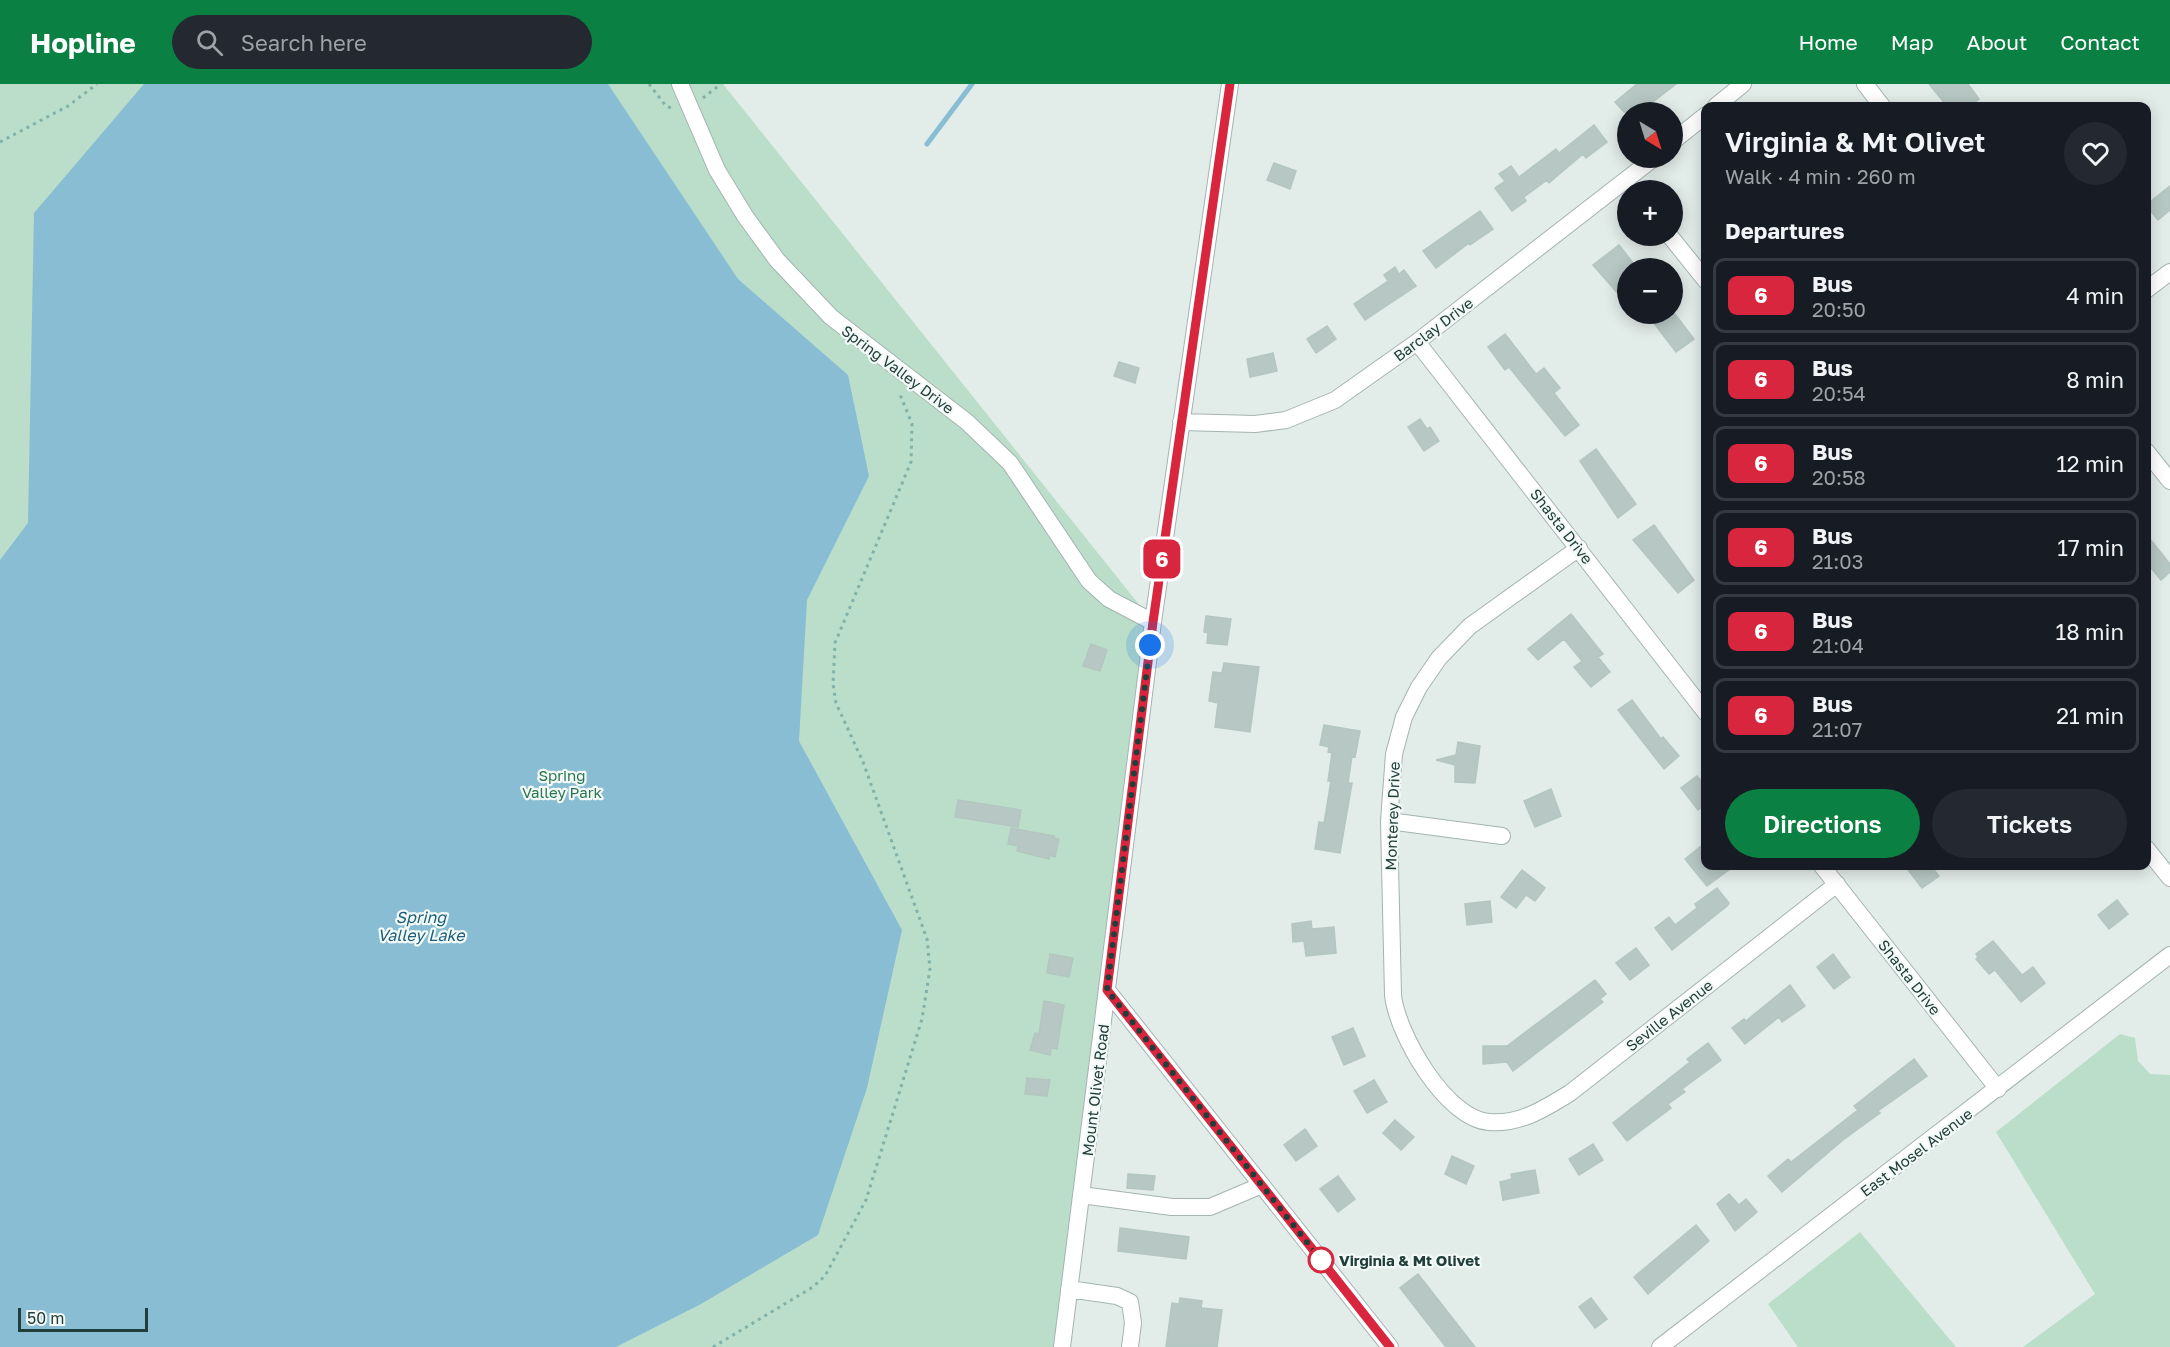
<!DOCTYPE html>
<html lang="en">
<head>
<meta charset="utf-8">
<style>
	body { margin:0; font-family:"Golos Text",sans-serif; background:#242831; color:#f1f3f6; height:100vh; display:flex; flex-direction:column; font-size:22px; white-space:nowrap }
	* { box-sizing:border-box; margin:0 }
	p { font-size:20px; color:#9ea1a6 }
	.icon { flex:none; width:33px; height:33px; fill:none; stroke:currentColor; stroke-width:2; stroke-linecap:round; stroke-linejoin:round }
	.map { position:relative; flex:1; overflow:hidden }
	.panel { position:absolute; left:1701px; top:18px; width:450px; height:768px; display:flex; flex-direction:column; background:#171b24; border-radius:12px; box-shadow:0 3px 15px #0003 }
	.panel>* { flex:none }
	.badge { padding:0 12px; border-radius:9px; font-size:21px; line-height:39px }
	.needle { width:39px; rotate:142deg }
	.buttons { position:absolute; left:1617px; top:18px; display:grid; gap:12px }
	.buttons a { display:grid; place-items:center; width:66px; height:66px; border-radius:50%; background:#171b24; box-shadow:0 3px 15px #0003; font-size:30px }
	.scale { position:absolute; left:18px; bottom:15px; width:130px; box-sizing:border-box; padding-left:6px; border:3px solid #213e3a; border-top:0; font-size:16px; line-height:21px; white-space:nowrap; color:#213e3a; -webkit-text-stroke:4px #f2f9f6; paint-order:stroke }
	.you { position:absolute; width:30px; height:30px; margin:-15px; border:4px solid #fff; border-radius:50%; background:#1a73e8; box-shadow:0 0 0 9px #1a73e833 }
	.map>.badge { position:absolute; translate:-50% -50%; box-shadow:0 0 0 3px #fff }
	h2 { padding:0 24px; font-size:22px; line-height:54px }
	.round { display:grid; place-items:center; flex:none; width:63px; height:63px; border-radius:32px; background:#242831 }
	.head { display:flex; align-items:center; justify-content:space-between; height:102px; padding:0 24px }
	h1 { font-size:28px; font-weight:600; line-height:45px }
	.primary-button { display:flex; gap:12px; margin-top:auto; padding:12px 24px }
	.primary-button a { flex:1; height:69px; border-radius:36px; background:#0b8043; color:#fff; font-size:24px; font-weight:600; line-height:69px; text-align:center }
	.primary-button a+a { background:#242831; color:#f1f3f6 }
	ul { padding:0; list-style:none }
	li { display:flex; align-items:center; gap:18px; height:75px; margin:0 12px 9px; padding:0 12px; border:3px solid #363941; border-radius:12px }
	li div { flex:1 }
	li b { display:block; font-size:22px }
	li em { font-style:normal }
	li .badge { min-width:66px; font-weight:700; text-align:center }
	header { display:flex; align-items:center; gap:36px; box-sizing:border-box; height:84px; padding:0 30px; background:#0b8043; color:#fff }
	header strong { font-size:28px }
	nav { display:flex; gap:33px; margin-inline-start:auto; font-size:21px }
	.search { width:420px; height:54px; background:#242831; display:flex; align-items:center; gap:15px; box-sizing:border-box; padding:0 21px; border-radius:33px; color:#9ea1a6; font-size:22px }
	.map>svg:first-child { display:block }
</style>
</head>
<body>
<header>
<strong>Hopline</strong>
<div class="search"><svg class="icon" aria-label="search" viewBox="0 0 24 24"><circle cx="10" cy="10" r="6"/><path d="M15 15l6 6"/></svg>Search here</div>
<nav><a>Home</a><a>Map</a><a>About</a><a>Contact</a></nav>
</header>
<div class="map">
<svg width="2170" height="1263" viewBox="0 0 2170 1263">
	<rect width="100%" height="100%" fill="#e2ece9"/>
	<!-- green -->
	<path fill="#badec9" d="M 0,0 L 723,0 L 1153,538 L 1064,1263 L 0,1263 Z
		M 2120,950 L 2135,954 L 2138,977 L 2150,990 L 2170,991 L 2170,1263 L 2023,1263 L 2095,1210 L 1996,1048 Z
		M 1860,1148 L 1956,1263 L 1798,1263 L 1768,1220 Z"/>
	<!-- water -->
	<path fill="#88bdd3" d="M 144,0 L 608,0 L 738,195 L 848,291 L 869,392 L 807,516 L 799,657 L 902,846 L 867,1004 L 818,1151 L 701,1220 L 616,1263 L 0,1263 L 0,476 L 28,439 L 34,129 Z"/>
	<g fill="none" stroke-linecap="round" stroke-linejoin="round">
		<!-- stream -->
		<path stroke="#88bdd3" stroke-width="5" d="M 927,60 L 972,0"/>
	</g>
	<!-- building -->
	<path fill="#b7c7c3" stroke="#b4c6c1" stroke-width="1.5" d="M 1637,0 L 1676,0 L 1640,28 L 1624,28 L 1615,18 Z
		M 1929,0 L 1968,0 L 1979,15 L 1970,22 L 1947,22 Z
		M 1594,41 L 1607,58 L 1586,74 L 1583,70 L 1549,99 L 1547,96 L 1524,113 L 1526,117 L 1512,127 L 1495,104 L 1505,97 L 1499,90 L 1511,82 L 1519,93 L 1556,65 L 1559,69 Z
		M 1274,79 L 1296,87 L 1290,105 L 1267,96 Z
		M 2170,102 L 2170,126 L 2158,136 L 2146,121 Z
		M 1480,127 L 1493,145 L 1470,161 L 1469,159 L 1436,184 L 1423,167 Z
		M 1619,161 L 1637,184 L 1628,184 L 1628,221 L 1593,181 Z
		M 1395,183 L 1399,190 L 1404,186 L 1416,202 L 1365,236 L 1354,220 L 1388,197 L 1384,191 Z
		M 1647,230 L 1675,230 L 1694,255 L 1676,268 Z
		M 1327,242 L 1336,255 L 1316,269 L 1307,255 Z
		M 1505,250 L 1536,290 L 1544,284 L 1560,304 L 1554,309 L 1579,341 L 1565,352 L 1509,283 L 1505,286 L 1488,263 Z
		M 1273,269 L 1277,287 L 1250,293 L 1247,275 Z
		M 1119,278 L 1139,284 L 1135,299 L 1114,292 Z
		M 1420,335 L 1427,345 L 1430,343 L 1439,357 L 1424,367 L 1408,343 Z
		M 1596,365 L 1636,420 L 1618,434 L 1580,377 Z
		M 1654,441 L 1694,496 L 1678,509 L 1633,456 Z
		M 2146,450 L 2170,480 L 2170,488 L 2161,496 L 2146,478 Z
		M 1571,530 L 1603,570 L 1598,573 L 1610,588 L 1591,603 L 1574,583 L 1582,577 L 1564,555 L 1538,576 L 1528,565 Z
		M 1206,532 L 1231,535 L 1227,561 L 1207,559 L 1208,549 L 1204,548 Z
		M 1091,560 L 1107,566 L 1100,587 L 1083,582 Z
		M 1224,579 L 1259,583 L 1250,648 L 1215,643 L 1218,619 L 1209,617 L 1213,588 L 1222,589 Z
		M 1632,616 L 1661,655 L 1663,653 L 1679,672 L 1664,685 L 1618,626 Z
		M 1324,641 L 1360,647 L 1355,673 L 1352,672 L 1348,699 L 1352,699 L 1340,769 L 1315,765 L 1319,738 L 1324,739 L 1331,697 L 1328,697 L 1332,669 L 1328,668 L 1329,663 L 1320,661 Z
		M 1458,658 L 1480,662 L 1475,699 L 1455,698 L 1455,681 L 1436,676 L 1456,671 Z
		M 1697,692 L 1706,703 L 1706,720 L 1698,726 L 1681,704 Z
		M 1551,705 L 1561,732 L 1535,743 L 1524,717 Z
		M 958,716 L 1021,726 L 1018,743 L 955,733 Z
		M 1011,744 L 1054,752 L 1054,754 L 1059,755 L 1055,773 L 1050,771 L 1049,775 L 1017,767 L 1018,762 L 1008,760 Z
		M 1706,758 L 1706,782 L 1734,782 L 1707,802 L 1685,775 Z
		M 1905,782 L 1931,782 L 1939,792 L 1922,804 Z
		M 1522,786 L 1545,804 L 1535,817 L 1526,811 L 1516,824 L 1501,813 Z
		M 1717,804 L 1729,819 L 1727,822 L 1672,866 L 1655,844 L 1669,833 L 1675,841 L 1697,824 L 1695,820 Z
		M 2117,816 L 2128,830 L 2109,845 L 2098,831 Z
		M 1490,817 L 1492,838 L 1467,841 L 1465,820 Z
		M 1311,837 L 1312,845 L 1334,843 L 1336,869 L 1306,872 L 1304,857 L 1293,858 L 1292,840 Z
		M 1993,857 L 2022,891 L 2033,883 L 2045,899 L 2021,918 L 1995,886 L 1989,890 L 1976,875 L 1978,873 L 1976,870 Z
		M 1636,864 L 1649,881 L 1630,896 L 1616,879 Z
		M 1050,870 L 1073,874 L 1069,893 L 1047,889 Z
		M 1833,870 L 1850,893 L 1834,905 L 1817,883 Z
		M 1595,896 L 1606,910 L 1600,915 L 1603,918 L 1513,987 L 1507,978 L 1483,980 L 1483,962 L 1507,962 Z
		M 1790,901 L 1805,922 L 1782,938 L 1779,933 L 1745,960 L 1732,944 L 1744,935 L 1746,937 Z
		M 1044,917 L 1064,921 L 1057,965 L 1051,964 L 1050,971 L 1030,966 L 1035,949 L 1039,950 Z
		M 1353,944 L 1365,972 L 1344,981 L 1332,953 Z
		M 1708,959 L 1721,976 L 1682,1005 L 1685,1008 L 1668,1020 L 1671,1024 L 1627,1057 L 1613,1039 L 1690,978 L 1687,975 Z
		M 1914,975 L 1927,992 L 1878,1027 L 1880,1029 L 1843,1056 L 1782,1108 L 1768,1092 L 1788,1075 L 1791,1078 L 1858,1026 L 1854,1022 Z
		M 1027,994 L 1050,996 L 1047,1012 L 1025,1010 Z
		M 1374,996 L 1387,1018 L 1367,1029 L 1354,1007 Z
		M 1395,1036 L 1414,1053 L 1401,1066 L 1383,1049 Z
		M 1305,1045 L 1317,1062 L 1296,1077 L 1284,1061 Z
		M 1593,1060 L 1603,1076 L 1579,1091 L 1569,1075 Z
		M 1452,1072 L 1474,1082 L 1466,1100 L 1445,1090 Z
		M 1535,1086 L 1539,1109 L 1503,1116 L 1500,1098 L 1512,1095 L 1511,1090 Z
		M 1128,1090 L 1155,1092 L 1153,1106 L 1127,1104 Z
		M 1338,1092 L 1355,1115 L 1338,1128 L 1320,1105 Z
		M 1729,1110 L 1739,1121 L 1746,1115 L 1757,1128 L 1735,1147 L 1717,1120 Z
		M 1696,1141 L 1709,1157 L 1648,1210 L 1634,1193 Z
		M 1120,1144 L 1189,1153 L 1186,1175 L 1118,1167 Z
		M 1418,1190 L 1475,1263 L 1446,1263 L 1400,1204 Z
		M 1180,1214 L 1202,1217 L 1201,1224 L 1222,1226 L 1217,1263 L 1166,1263 L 1172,1219 L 1179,1220 Z
		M 1591,1214 L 1607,1235 L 1595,1244 L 1579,1223 Z"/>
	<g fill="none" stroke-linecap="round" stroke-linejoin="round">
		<!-- minor casing -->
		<g stroke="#a4b4b1" stroke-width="18">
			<path id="minor" d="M 680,0 L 717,86 L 745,132 L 777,176 L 831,233 L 967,338 L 1010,379 L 1089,497 L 1109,515 L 1153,538
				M 1865,0 L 1882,22
				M 1716,22 L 1743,0
				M 1672,58 L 1706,31
				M 1670,152 L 1706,197
				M 2146,206 L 2170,188
				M 1417,258 L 1706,629
				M 1181,338 L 1255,340 L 1286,336 L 1335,316 L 1417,258 L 1654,74
				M 2146,367 L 2170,397
				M 1579,464 L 1470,542 L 1439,574 L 1419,603 L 1404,633 L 1394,670 L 1389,737 L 1393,911 C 1397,950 1446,1035 1489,1038 C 1519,1041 1546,1024 1570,1009 L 1837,800
				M 1389,737 L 1502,752
				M 2146,764 L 2170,794
				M 1822,782 L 1998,1005
				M 1107,906 L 1390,1263
				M 1081,1111 L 1172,1123 L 1210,1123 L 1262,1101
				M 1069,1205 L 1117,1212 L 1130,1218 L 1133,1239 L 1130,1263
				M 1062,1263 L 1153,538 L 1230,0
				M 1660,1263 L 2170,871"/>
		</g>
		<!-- path -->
		<path stroke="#81b1a8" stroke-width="3" stroke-dasharray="3 4.5" stroke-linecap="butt" d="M 649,0 L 666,22 L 674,25
			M 703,14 L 721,0
			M 0,58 L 68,22 L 97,0
			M 713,1263 L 813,1203 L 825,1192 L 866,1116 L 922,935 L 930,885 L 927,855 L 863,678 L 836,619 L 833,600 L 835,559 L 911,378 L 912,340 L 899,308"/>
		<!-- minor -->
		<use href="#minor" stroke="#fff" stroke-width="16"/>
	</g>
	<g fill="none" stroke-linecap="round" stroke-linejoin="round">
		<!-- line casing -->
		<g stroke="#fff" stroke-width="14">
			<path id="line" d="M 1230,0 L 1153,538 L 1107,906 L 1390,1263"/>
		</g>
		<!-- line -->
		<use href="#line" stroke="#d7263d" stroke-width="9"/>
		<!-- walk -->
		<path stroke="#213e3a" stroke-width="6" stroke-dasharray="0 10.8" d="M 1150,561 L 1107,906 L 1321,1176"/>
	</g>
	<!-- markers -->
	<circle fill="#fff" stroke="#d7263d" stroke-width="3" cx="1321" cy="1176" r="12"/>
	<g text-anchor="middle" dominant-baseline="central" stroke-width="4.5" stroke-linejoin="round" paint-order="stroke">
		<!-- street labels -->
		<g font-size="15" fill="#213e3a" stroke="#f2f9f6">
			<text transform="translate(1433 245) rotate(-37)">Barclay Drive</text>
			<text transform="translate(898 285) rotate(37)">Spring Valley Drive</text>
			<text transform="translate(1562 442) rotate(52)">Shasta Drive</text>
			<text transform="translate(1392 732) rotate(-88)">Monterey Drive</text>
			<text transform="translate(1910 893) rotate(52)">Shasta Drive</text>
			<text transform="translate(1669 931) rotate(-38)">Seville Avenue</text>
			<text transform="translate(1095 1006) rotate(-83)">Mount Olivet Road</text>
			<text transform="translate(1916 1068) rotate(-37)">East Mosel Avenue</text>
		</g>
		<!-- park labels -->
		<g font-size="15" fill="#2a7652" stroke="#f2f9f6">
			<text x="562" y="691">Spring<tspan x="562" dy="17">Valley Park</tspan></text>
		</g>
		<!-- stop labels -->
		<g font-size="15" font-weight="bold" fill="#213e3a" stroke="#f2f9f6" text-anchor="start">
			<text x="1339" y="1176">Virginia &amp; Mt Olivet</text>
		</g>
		<!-- water labels -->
		<g font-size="16" font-style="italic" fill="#1a5e7b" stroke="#f2f9f6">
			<text x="421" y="833">Spring<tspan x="421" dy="18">Valley Lake</tspan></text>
		</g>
	</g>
</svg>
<div class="buttons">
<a><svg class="needle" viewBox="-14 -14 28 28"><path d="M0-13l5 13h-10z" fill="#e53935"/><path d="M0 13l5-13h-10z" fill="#9ea1a6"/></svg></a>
<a>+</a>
<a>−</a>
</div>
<div class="scale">50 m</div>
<div class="you" style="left:1150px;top:561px"></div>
<b class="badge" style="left:1162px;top:475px;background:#d7263d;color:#fff">6</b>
<section class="panel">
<div class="head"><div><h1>Virginia &amp; Mt Olivet</h1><p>Walk · 4 min · 260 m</p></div><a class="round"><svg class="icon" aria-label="heart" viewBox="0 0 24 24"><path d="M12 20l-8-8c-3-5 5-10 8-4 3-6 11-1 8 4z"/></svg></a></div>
<h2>Departures</h2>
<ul>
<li><span class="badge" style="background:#d7263d;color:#fff">6</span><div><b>Bus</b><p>20:50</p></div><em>4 min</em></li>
<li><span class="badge" style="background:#d7263d;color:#fff">6</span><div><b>Bus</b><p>20:54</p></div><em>8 min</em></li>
<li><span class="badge" style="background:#d7263d;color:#fff">6</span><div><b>Bus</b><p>20:58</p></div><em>12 min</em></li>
<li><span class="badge" style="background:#d7263d;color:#fff">6</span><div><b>Bus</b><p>21:03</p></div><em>17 min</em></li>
<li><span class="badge" style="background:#d7263d;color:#fff">6</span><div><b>Bus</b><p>21:04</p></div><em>18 min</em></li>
<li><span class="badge" style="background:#d7263d;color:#fff">6</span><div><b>Bus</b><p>21:07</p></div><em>21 min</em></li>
</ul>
<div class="primary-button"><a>Directions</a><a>Tickets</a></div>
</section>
</div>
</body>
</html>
